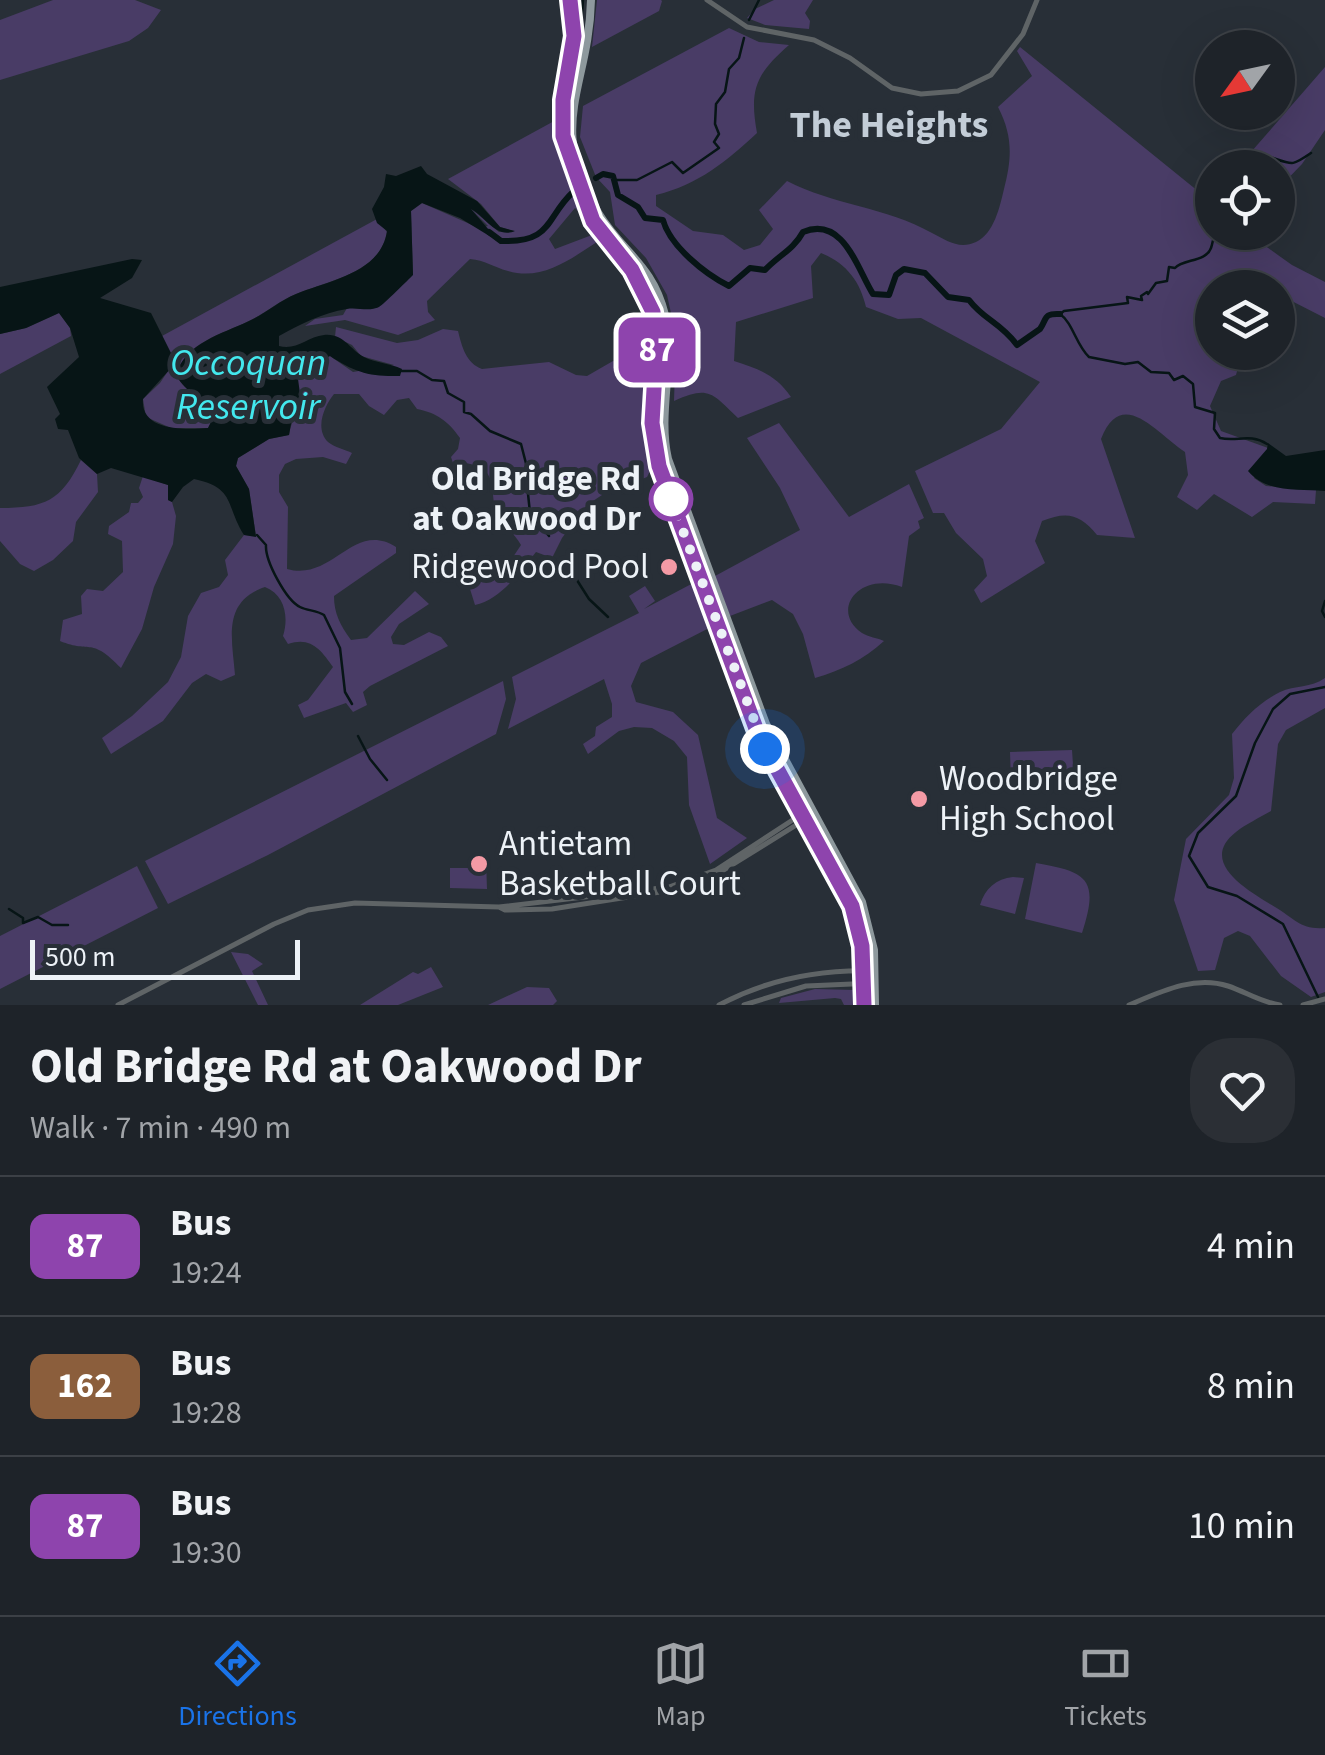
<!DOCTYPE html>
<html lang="en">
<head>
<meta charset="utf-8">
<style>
	body { margin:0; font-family:"Source Sans 3",sans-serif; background:#2b2f35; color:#f1f3f6; height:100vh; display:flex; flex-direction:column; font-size:38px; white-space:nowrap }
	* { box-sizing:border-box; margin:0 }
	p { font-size:32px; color:#a1a4a8 }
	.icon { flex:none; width:55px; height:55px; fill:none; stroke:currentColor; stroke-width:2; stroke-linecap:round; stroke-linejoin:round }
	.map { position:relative; height:1005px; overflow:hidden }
	.sheet { display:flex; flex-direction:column; background:#1e2329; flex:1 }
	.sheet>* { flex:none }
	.badge { padding:0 20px; border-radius:15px; font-size:35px; line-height:65px }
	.needle { width:65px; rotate:237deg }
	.fabs { position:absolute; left:1195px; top:30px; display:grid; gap:20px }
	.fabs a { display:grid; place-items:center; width:100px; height:100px; border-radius:50%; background:#1e2329; box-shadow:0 10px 40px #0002,0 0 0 2px #3c4046; font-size:50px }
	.scale { position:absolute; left:30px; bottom:25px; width:270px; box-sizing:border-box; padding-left:10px; border:5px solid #edf2f7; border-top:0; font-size:28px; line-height:35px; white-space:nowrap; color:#edf2f7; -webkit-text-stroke:8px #282f37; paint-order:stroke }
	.you { position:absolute; width:50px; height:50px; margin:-25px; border:8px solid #fff; border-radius:50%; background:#1a73e8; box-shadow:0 0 0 15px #1a73e833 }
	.map>.badge { position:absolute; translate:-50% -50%; box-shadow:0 0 0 5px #fff }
	.round { display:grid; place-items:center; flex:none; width:105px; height:105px; border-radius:40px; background:#2b2f35 }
	.head { display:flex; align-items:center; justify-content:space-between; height:170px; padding:0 30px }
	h1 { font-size:48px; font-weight:700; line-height:75px }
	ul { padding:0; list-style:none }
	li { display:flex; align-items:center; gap:30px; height:140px; padding:0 30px; border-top:2px solid #3c4046 }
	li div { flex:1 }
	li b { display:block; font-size:38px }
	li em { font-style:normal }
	li .badge { min-width:110px; font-weight:700; text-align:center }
	.menu { display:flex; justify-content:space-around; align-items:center; height:140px; border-top:2px solid #3c4046; background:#1e2329; font-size:28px; color:#a1a4a8 }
	.menu a { display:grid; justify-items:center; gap:5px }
	.menu .on { color:#1a73e8 }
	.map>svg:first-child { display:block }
</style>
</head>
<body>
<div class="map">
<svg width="1325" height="1005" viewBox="0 0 1325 1005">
	<rect width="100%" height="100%" fill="#282f37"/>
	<!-- green -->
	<path fill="#493c66" d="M 53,0 L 135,0 L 161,10 L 148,28 L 129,41 L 0,80 L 0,20 Z
		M 597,0 L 661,0 L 662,1 L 659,11 L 592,47 Z
		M 774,0 L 813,0 L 805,13 L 810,21 L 809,29 L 765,25 L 747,18 L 755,9 Z
		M 729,28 L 759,42 L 789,45 C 756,74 749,89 757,133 C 727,161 698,185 656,195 L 656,206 L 693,231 L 723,235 L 744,250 L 760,245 L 773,229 L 759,210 L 787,181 C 833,205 886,207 932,233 C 946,240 959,250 976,242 C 994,234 1000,206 1004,189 C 1012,158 1013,136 998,107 L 1032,76 L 1017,51 L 1020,47 L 1209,200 L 1212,197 L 1212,232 L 1247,233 L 1292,265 L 1325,282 L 1325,318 L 1278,294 L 1278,288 L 1212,288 L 1212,352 L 1242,353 L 1236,375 L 1221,381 L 1210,406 L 1221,431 L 1268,448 L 1254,478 L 1266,486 L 1316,490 L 1315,504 L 1273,502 L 1252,517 L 1214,494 L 1197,510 L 1177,497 L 1188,475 L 1185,452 C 1156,433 1122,386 1101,439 L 1135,538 L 1097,535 C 1080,514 1067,511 1042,521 L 1035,541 L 1045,563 L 981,603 L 974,590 L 987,576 L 983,559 L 956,533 L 944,513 L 933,513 L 915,471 L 1001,429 L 1040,382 L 921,318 L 898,319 L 866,307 C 860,281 846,263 821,253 L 811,266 L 813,298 L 736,322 L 734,361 C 759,369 776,375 791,397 L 738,418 C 712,393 709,385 674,401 L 676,336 L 667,295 L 646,258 L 615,225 L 610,192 L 596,177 L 580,137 L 583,106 Z
		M 1325,67 L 1325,130 L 1302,164 L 1278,189 L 1278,168 L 1238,167 Z
		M 556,120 C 557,158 572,187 588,221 L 575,208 L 549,239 L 555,249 L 592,235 L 597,242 C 569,260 542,281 508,271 C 493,267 485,260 470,259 L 427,301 L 428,312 L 435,320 L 398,335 L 345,320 L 305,326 L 315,319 L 343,315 L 347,308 L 377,308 L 397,286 L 413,274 L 411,211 L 422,203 L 479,228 L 488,226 L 469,207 L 499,232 L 513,231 L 500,227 L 481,204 L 448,179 Z
		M 377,219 L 387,232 C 380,273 330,280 296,294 C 279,301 264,314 249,321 C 220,335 187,342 176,375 C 187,395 202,393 211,422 L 208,428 L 171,428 L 146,417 L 143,399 L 160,383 L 174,362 L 162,336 Z
		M 59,313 L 70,328 L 71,336 L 0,374 L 0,334 L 26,328 Z
		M 336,327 L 397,343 L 418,340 L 443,329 L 458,331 C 462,347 466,363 482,369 L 549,362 L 576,375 L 587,376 L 613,361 L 651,364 L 647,436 L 650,471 L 647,477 L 602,495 L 587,505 L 562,538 L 552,558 L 536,552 C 520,572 500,600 475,605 L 470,589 L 513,557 L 521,545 C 514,532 498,522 495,508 C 491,490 496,484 483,467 L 466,463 L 454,466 L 451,457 L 458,449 L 460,438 C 448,421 437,413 417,409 L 409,398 L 397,400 L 384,415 L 369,406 L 359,394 L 334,394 C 325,405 314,428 328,442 C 334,447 346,450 352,453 L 346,464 L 323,457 L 296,459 L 285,464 L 279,475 L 279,492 L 288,507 L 287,569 C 333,582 353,520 396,547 L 396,553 L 334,596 C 334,613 340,625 351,640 L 367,638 L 415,591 L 429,604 L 399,624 L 391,637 L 393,644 L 404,645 L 429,632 L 441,637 L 448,646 L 370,686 L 363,692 L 367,705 L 353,712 L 346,703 L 304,718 L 298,705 L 308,700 L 333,667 C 321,650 311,636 288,644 L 283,636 C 289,617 285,595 265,587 C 222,602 232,638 235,675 L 221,681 L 206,674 L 192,683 L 163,721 L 111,754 L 102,738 L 132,716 L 168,682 L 181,657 L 188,616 L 201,593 L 219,587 L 228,575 L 225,560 L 244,535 L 256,536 L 249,489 L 236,466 L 238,458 L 269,439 L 289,435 C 291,422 296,415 299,404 C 302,396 296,387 298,379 C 301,366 319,359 330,356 L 353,372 L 394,365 L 361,356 L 352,345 L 335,337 Z
		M 779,423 L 849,517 L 909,484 L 924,518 L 918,521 L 920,528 L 909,536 L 902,587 C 860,571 829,610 862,633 C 868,637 878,638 884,641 C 863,660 842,670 815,678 L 803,634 L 793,614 L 772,600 L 730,616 L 715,576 L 800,530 L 780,488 L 747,438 Z
		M 81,460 L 97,474 L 98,492 L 76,522 L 73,541 L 53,560 L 34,571 L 20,564 L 0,541 L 0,508 C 45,508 61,501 81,460 Z
		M 143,476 L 168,485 L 168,500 L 172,502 L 176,516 L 173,544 L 154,587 L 142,629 L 121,668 C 90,636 92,654 60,641 L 63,620 L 82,614 L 81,596 L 87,589 L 103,591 L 123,572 L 122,541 L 108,534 L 109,526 L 129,512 L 131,503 L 138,503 L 143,497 L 139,488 Z
		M 697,581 L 713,626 L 641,663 L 631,686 L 636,702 L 673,712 L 698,735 L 717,818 L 747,838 L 710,864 L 689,805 L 687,757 L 674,741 L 652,728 L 634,727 L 619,731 L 588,754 L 583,744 L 595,736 L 596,727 L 612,717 L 612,704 L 604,679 L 508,729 L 516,699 L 512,677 L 639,613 L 629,596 L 645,586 L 655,601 L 644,609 Z
		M 1325,678 L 1325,708 L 1286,730 L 1278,744 L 1271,811 C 1259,818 1246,824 1236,832 C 1196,863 1252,893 1275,907 C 1295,919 1301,930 1325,928 L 1325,992 L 1311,997 L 1281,976 L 1250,936 L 1238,931 L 1224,938 L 1215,970 L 1198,971 L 1174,900 L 1186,839 L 1229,795 L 1234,778 L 1232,734 C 1245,717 1260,702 1280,692 C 1295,685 1311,688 1325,678 Z
		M 503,681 L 506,699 L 496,734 L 268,855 L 168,904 L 145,861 Z
		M 1072,750 L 1074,779 L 1011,781 L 1010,752 Z
		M 472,860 L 486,860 L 487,889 L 450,888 L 450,868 L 471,868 Z
		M 1036,863 C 1089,872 1099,880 1082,933 L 1025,919 Z
		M 137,866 L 158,908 L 0,989 L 0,936 Z
		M 1013,877 L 1024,878 L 1015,914 L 980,905 C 985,888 996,879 1013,877 Z
		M 231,952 L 248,954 L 263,964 L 252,971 L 268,1005 L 258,1005 Z
		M 431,967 L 443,987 L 398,1005 L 360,1005 L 413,972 L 418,974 Z
		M 527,987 L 549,988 L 557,1001 L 553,1005 L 488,1005 Z
		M 815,989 L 855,990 L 853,1005 L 844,1005 L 841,999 L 835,998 L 779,1003 L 781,998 Z"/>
	<!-- water -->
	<path fill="#071516" d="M 421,166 L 427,174 L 477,201 L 500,227 L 515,231 C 496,239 486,217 471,209 L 495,237 L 491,237 L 460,218 L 422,203 L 411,211 L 413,275 C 409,279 383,305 379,307 C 369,312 357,307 347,309 C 322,313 301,324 279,336 L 279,346 C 296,351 307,337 324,335 C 344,333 350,350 364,357 C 375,363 390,363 402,369 L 400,376 C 370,377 354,372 330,356 L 304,369 L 298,379 L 301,401 L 292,418 L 289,435 L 269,439 L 238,458 L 236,466 L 249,489 L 256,537 L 244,535 C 225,505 236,488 194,479 L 183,487 L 172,502 L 168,500 L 168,485 L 111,468 L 97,474 L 79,458 L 68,430 L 58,429 L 55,419 L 60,414 L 47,387 L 79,357 L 70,328 L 59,313 L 26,328 L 0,334 L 0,287 L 132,259 L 142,260 L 132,278 L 100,298 L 151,313 L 173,357 L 172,367 L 143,399 C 140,431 184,430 208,428 L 211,422 C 202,393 187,395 176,375 C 185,343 222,334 249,321 C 265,314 279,301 296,294 C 330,280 381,273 387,231 L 377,223 L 372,209 L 384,187 L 386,174 L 396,176 Z
		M 1268,443 L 1286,456 L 1325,450 L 1325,491 C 1298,489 1266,493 1248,471 L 1267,449 Z"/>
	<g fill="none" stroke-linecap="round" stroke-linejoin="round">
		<!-- stream -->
		<path stroke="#071516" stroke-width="2.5" d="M 749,20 L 759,0
			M 566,103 L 579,51 L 583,0
			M 1270,168 L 1273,158 C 1293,165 1292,166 1311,153
			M 616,180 L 637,180 L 672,162 L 683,173 L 719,148 L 714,142 L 719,134 L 715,124 L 716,104 L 725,92 L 729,69 L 739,58 L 744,38
			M 1216,232 C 1213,237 1213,242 1211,248 C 1206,262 1183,259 1175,268 L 1169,267 L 1167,281 L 1156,283 L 1148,294 L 1147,292 L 1141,296 L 1142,300 L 1127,297 L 1128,303 L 1064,311 L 1060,314 C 1073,323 1076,345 1089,357 L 1125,364 L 1138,362 L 1151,372 L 1169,373 L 1174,380 L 1183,376 L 1193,384 L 1195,407 L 1215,413 L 1214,429 L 1220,438 C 1237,442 1250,433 1267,444
			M 616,245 L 626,254
			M 621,265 L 637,285
			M 638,269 L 656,303 L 662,342
			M 640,292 L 652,344
			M 661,364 L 658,421 L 667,470
			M 399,371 L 417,371 L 432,380 L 444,381 L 448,393 L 464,402 L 464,412 L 471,414 L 490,431 L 521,444 L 530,479 L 527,484 L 530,513 L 549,536
			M 670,486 L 690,535
			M 257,535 L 266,545 C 265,561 286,600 300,607 C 308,611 316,610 324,615 L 340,648 L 345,692 L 352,704
			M 568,566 L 589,599 L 608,617
			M 1325,601 L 1322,611 L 1325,617
			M 718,610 L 756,712
			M 358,736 L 370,759 L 387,780
			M 764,736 L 803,804
			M 814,827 L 838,866
			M 9,909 L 23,918 L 23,923 L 38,917 L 52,925 L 68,925
			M 1318,997 L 1283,924 L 1237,896 L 1208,887 L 1189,856 L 1198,833 L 1236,796 L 1255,743 L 1273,709 L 1290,694 L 1325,687
			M 857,1005 L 857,997"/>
		<!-- river -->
		<path stroke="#071516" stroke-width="6" d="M 596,178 L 603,174 L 613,176 L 618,195 L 638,207 L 645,218 L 663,220 C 670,246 705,274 729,286 L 750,268 L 765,270 C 778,256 794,249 803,232 C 844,215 858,271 873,294 L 889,295 L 896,275 L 904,269 L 925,273 L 948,297 L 969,300 C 984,320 1000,322 1017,345 L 1040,329 C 1047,319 1043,313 1060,314
			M 489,232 L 501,241 C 553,243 545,218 573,192"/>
		<!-- minor -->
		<path stroke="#5f6466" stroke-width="5" d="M 707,0 L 747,27 L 814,40 L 850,58 L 892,88 L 921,94 L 958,91 L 991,75 L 1023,34 L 1037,0
			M 499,907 L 505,910 L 552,909 L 698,886 L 814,814
			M 118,1005 L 274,924 L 308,910 L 355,903 L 499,907 L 669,887 L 716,870 L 811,808
			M 719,1005 C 768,979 819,969 875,971
			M 744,1005 L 806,986 L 875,983
			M 1129,1005 C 1160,992 1194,975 1228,986 C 1246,992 1260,1002 1280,1005
			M 1303,1005 L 1325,999"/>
		<!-- major -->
		<path stroke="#8e999d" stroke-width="8" d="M 570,0 L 574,44 L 563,100 L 563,136 L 593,221 L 637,276 L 653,312 L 657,339 L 652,423 L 659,466 L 758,735 L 852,906 L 863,946 L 865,1005
			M 591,0 C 589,88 545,124 599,214 C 623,253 653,265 665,315 C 676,362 657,411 668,459 L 766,724 L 862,902 L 874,950 L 875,1005"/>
	</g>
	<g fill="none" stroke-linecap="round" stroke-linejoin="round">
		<!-- line casing -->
		<g stroke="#fff" stroke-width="22">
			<path id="line" d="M 570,0 L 574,36 L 563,100 L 563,136 L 593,221 L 632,270 L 653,312 L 657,339 L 652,423 L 659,466 L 758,734 L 852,906 L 862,946 L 864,1005"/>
		</g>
		<!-- line -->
		<use href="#line" stroke="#8e44ad" stroke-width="15"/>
		<!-- walk -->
		<path stroke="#edf2f7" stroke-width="10" stroke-dasharray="0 18" d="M 671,499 L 765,749"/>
	</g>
	<!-- markers -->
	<circle fill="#fff" stroke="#8e44ad" stroke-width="5" cx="671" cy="499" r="20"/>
	<g fill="#f49aa5" stroke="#282f37" stroke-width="4">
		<circle cx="669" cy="567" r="10"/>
		<circle cx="919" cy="799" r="10"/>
		<circle cx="479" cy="864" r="10"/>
	</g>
	<g text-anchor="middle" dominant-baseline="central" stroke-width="10" stroke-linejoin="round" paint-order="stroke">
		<!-- stop labels -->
		<g font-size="35" font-weight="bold" fill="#edf2f7" stroke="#282f37" text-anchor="end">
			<text x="641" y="479">Old Bridge Rd<tspan x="641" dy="40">at Oakwood Dr</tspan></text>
		</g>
		<!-- poi labels -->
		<g font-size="35" fill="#edf2f7" stroke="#282f37" text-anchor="start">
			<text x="649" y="567" text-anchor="end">Ridgewood Pool</text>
			<text x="939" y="779">Woodbridge<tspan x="939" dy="40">High School</tspan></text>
			<text x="499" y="844">Antietam<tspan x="499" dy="40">Basketball Court</tspan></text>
		</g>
		<!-- neighbourhood labels -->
		<g font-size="38" font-weight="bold" fill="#c3cdd7" stroke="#282f37">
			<text x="889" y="125">The Heights</text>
		</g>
		<!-- water labels -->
		<g font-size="38" font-style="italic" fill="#43e8ee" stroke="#282f37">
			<text x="248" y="363">Occoquan<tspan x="248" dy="44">Reservoir</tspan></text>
		</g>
	</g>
</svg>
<div class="fabs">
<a><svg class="needle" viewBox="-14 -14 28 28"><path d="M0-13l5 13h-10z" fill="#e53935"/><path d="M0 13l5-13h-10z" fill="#a1a4a8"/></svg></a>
<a><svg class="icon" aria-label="locate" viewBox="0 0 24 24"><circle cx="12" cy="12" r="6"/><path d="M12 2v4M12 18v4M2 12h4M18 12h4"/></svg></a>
<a><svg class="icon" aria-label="layers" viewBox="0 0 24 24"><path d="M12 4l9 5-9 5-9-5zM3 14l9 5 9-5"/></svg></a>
</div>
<div class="scale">500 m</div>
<div class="you" style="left:765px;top:749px"></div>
<b class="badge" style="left:657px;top:350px;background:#8e44ad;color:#fff">87</b>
</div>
<section class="sheet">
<div class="head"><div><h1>Old Bridge Rd at Oakwood Dr</h1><p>Walk · 7 min · 490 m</p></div><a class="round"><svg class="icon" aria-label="heart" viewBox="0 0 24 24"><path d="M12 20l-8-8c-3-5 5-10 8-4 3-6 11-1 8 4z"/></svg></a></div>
<ul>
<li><span class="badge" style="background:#8e44ad;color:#fff">87</span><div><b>Bus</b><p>19:24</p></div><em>4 min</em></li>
<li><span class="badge" style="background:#8b5e3c;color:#fff">162</span><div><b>Bus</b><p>19:28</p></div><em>8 min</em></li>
<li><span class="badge" style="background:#8e44ad;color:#fff">87</span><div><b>Bus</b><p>19:30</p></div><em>10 min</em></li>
</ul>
</section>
<nav class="menu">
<a class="on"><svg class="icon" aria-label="directions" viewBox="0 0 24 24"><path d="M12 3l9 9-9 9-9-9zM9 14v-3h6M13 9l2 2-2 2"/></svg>Directions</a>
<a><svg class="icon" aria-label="map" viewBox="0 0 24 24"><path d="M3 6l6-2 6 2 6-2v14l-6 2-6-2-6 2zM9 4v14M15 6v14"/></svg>Map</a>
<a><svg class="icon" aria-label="tickets" viewBox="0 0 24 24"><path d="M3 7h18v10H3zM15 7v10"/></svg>Tickets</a>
</nav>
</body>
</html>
